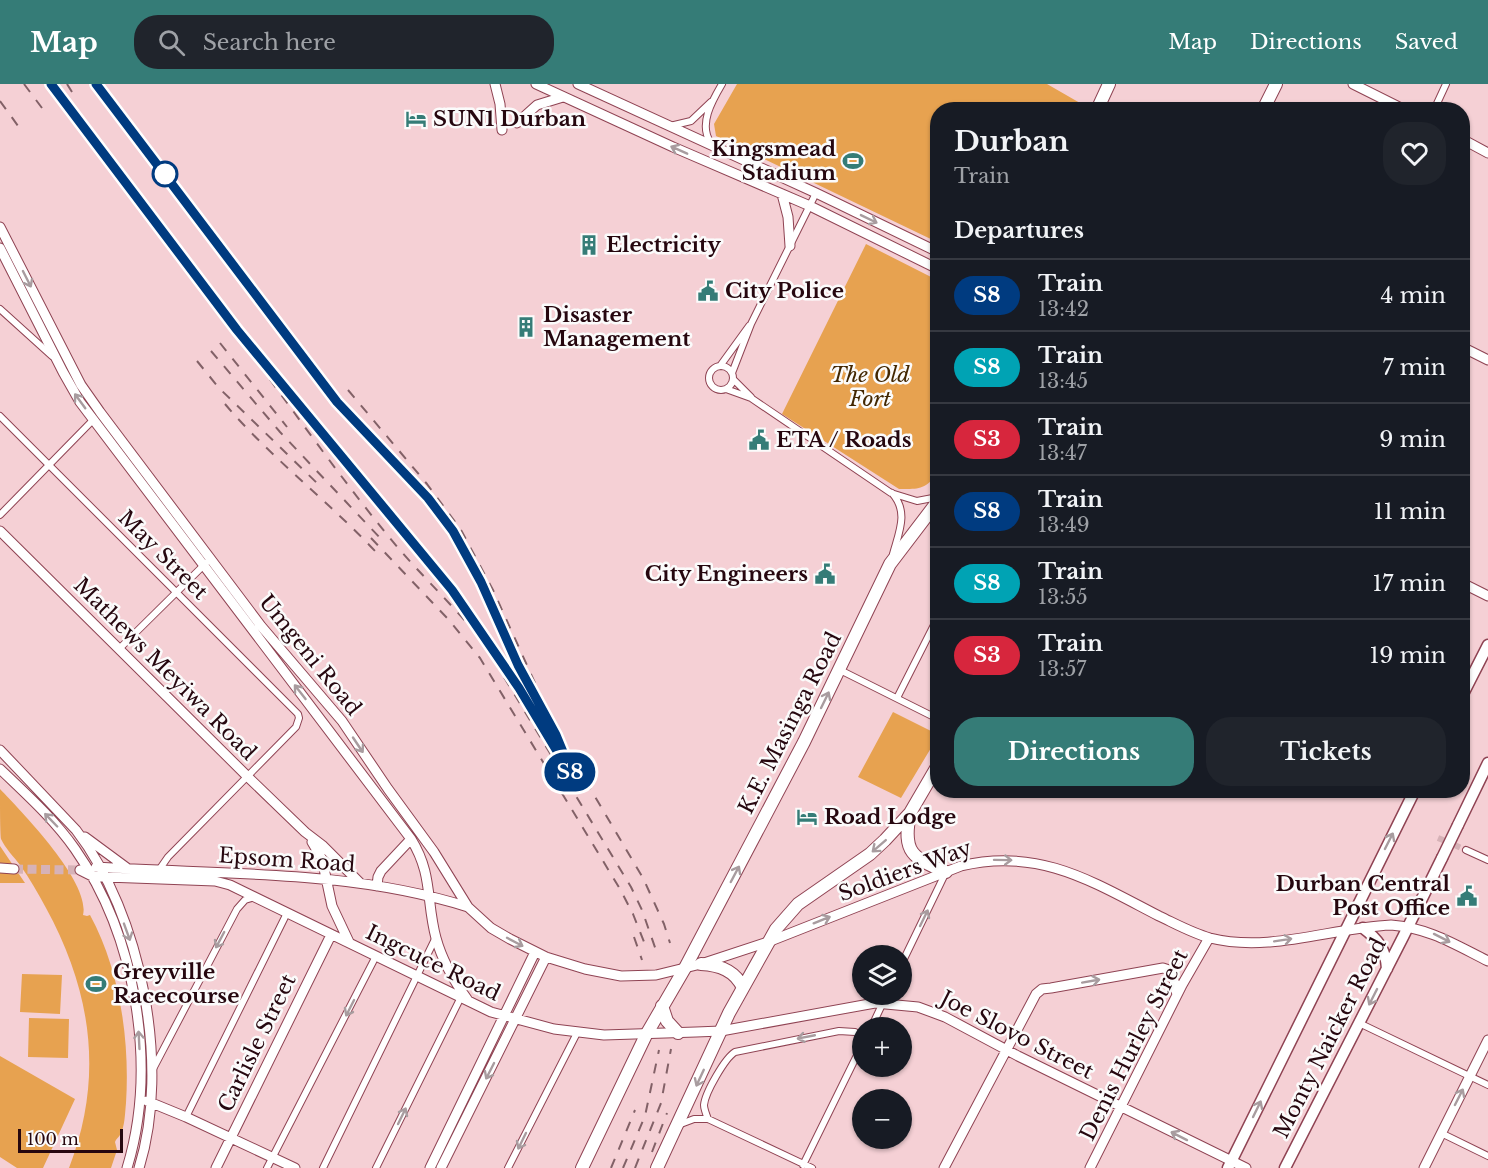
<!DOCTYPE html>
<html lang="en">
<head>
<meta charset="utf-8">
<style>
	body { margin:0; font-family:"Libre Baskerville",serif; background:#20242c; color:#f1f3f6; height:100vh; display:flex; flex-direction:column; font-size:22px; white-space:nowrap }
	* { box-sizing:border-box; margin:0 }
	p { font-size:20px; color:#9ea1a6 }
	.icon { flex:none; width:33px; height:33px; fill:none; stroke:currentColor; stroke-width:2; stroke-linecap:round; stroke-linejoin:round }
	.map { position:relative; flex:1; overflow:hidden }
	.sheet { position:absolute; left:930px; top:18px; width:540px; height:696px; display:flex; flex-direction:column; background:#171b24; border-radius:24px; box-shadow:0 2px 4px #0004 }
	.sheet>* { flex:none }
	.badge { padding:0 12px; border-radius:20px; font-size:21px; line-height:39px }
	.tools { position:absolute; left:852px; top:861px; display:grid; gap:12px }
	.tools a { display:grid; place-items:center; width:60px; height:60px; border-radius:50%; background:#171b24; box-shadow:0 2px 4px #0004; font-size:30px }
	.scale { position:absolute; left:18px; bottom:15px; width:105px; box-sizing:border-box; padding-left:6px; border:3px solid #26070f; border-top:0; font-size:16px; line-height:21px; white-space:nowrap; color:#26070f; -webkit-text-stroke:4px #fbfbfb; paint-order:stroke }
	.map>.badge { position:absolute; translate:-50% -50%; box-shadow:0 0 0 3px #fff }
	h2 { padding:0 24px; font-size:22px; line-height:54px }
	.round { display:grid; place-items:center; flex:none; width:63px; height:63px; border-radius:24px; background:#20242c }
	.headline { display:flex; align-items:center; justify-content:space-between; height:102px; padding:0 24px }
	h1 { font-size:28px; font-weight:800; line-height:45px }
	.button { display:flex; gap:12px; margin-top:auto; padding:12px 24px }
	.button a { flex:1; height:69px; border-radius:24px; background:#357c77; color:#fff; font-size:24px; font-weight:800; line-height:69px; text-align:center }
	.button a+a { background:#20242c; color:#f1f3f6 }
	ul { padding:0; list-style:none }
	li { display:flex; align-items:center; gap:18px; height:72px; padding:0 24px; border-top:2px solid #363941 }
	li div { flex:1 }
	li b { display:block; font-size:22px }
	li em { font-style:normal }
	li .badge { min-width:66px; font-weight:700; text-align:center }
	header { display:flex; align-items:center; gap:36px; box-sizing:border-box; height:84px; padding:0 30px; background:#357c77; color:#fff }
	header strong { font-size:28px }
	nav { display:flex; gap:33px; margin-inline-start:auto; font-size:21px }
	.search { width:420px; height:54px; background:#20242c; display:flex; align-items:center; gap:15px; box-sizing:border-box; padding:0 21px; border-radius:24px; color:#9ea1a6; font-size:22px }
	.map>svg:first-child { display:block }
</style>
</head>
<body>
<header>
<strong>Map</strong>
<div class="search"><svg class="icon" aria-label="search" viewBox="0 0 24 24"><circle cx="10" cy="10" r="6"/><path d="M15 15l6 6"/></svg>Search here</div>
<nav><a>Map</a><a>Directions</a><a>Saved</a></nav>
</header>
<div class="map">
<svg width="1488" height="1084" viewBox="0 0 1488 1084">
	<rect width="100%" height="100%" fill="#f5d0d5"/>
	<!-- green -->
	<path fill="#e7a250" d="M 737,0 L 1047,0 L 1080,19 L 1080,26 L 938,26 L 937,158 L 716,52 L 714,40 Z
		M 866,160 L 937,196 L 937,390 C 925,406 918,405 899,405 L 782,330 Z
		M 893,628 L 937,650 L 937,654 L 901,714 L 858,693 Z
		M 0,705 C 22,728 91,799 83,831 L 87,832 L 90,831 C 120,886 130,957 126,1019 C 125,1028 125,1043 120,1051 C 118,1054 116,1055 115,1058 L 117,1066 L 111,1084 L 69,1084 C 104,994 92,908 46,824 C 38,809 30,795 20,781 C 14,773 5,764 1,755 C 0,748 0,715 0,705 Z
		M 0,762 L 25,799 L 0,799 Z
		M 22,890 L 62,891 L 60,930 L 20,928 Z
		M 29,934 L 69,935 L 68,974 L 28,973 Z
		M 0,972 L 75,1015 L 43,1084 L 17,1084 L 0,1073 Z"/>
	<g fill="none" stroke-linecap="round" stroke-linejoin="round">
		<!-- street-tunnel -->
		<path stroke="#d6b2b7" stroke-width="6" stroke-dasharray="6 3" stroke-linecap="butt" d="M 1438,754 L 1466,766"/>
		<!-- secondary-tunnel -->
		<path stroke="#d6b2b7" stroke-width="9" stroke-dasharray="9 4.5" stroke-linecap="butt" d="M 14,785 L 76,786"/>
		<!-- street casing -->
		<g stroke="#8f4353" stroke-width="8">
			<path id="street" d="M 1434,26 L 1446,0
				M 670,42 L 691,37 L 711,18
				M 711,59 C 698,41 712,17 722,0
				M 0,225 L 52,272
				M709 294a12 12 0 1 1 24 0a12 12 0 1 1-24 0Z
				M 720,282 L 749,242
				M 732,289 L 751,240 L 816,109
				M 733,295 L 751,313
				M 726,305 L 751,314 L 891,409 L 917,417 L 938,413
				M 0,332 L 298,630 L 299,634 L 296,643 L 168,773 L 159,786
				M 892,409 C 909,428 899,448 893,470
				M 0,431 L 94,335
				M 119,565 L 206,479
				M 840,586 L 938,635
				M 897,614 L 938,533
				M 1466,766 L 1488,776
				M 902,879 L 946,788
				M 1359,939 L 1488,1001
				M 871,944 L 887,910
				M 153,985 L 237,825 L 245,816 L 255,813
				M 186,1033 L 287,829
				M 708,1035 C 706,1030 704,1025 704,1021 C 705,1009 725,974 735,968 L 839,947 L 855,948 L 862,953
				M 678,1041 L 694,1035 L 708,1035 L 812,1084
				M 1441,1049 L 1488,1072
				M 803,1081 L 862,961
				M 267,1084 L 376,872
				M 323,1084 L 436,853
				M 376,1084 L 461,913
				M 508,1084 L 577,949"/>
		</g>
		<!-- secondary casing -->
		<g stroke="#8f4353" stroke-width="11">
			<path id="secondary" d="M 495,0 L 500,20 L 502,46
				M 536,0 L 673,63 L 810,122 L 938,185
				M 578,0 L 816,109 L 938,168
				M 1353,0 L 1405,26
				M 517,39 L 537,21 L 563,13
				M 1462,55 L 1488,69
				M 782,110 L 788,133 L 790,162
				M 0,143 L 81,301 L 100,328 L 261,542 L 342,637 L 388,705 L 434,768 L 468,823 L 491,844 L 510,855 L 546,873 L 585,885 L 621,892 L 656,891 L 701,880 L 768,858 L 961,782 C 1039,763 1093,798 1159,832 C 1176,840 1192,849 1210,854 C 1270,869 1330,844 1391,841 C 1429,844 1454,860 1488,877
				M 0,164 L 63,288 L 80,318 L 411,755 C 433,790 426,817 436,854 C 442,876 454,897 467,915
				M 1462,263 L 1488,276
				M 0,447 L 248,693 L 305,748 L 322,761 L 360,799
				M 1462,499 L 1488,512
				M 0,666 L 76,746 C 141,830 171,982 139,1084
				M 0,685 C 26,710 54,735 75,765 C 136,852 158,982 127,1084
				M 85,753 L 127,784
				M 312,758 L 322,775 L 332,822 L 349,858
				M 96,783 C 220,791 348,785 468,823
				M 0,784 L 14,785
				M 80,786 L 92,792 L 106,793 L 215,797 L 230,801 L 491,928 L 554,945 L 604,951 L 696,948 L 721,947 L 875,919 L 918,923 L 945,933 L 1018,972 L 1246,1084
				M 377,802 L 378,793 L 381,787 L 411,755
				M 147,1017 L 186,1033 L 295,1084
				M 216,1084 L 331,851
				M 430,1084 L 535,868
				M 441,1084 L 546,873
				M 944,1084 L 1036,910 L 1042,905 L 1051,904 L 1163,884 L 1172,887 L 1177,911
				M 1090,1084 L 1182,901 L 1209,854
				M 1424,1084 L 1488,956"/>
		</g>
		<!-- primary casing -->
		<g stroke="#8f4353" stroke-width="13">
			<path id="primary" d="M 1462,612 L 1488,561
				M 1458,741 L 1488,679
				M 1363,844 C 1378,855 1386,866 1387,885
				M 1228,1084 L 1415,706
				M 1285,1084 L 1403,853 L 1442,774"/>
		</g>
		<!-- highway casing -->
		<g stroke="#8f4353" stroke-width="14">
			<path id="highway" d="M 1097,26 L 1109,0
				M 1263,26 L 1276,0
				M 910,730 C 902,769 913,774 946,788
				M 701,880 C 719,881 735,886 743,904
				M 662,922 L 667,937 L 678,949
				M 582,1084 L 646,951 L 685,884 L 804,658 L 890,480 L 938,417
				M 657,1084 L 729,929 L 776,845 L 798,820 L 870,770 L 885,756 L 910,729 L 938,681"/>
		</g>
		<!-- street -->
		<use href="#street" stroke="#fff" stroke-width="6"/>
		<!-- secondary -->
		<use href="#secondary" stroke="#fff" stroke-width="9"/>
		<!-- primary -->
		<use href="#primary" stroke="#fff" stroke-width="10"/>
		<!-- highway -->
		<use href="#highway" stroke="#fff" stroke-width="12"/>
		<!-- rail -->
		<path stroke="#826167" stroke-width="2" stroke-dasharray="10 10" stroke-linecap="butt" d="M 24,0 L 45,28
			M 51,0 L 62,15
			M 67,0 L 72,8
			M 0,17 L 21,46
			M 234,247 C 286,316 335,387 389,453 C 419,490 455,522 484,560 L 631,803 L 642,826 L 658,872
			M 220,259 L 287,343
			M 211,267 L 280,348 L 382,456
			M 197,277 L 219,304 L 319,401
			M 348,306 L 427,400 L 461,446 L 493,506 L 558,650 L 643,794 L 664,840 L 670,859
			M 333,311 L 350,332 L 427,412
			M 293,313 L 418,464 L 466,527
			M 225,320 C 270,373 327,416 375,467
			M 371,454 L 449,536 L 480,574 L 620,805 L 633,830 L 646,863
			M 487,551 L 519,596
			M 524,604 L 538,631
			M 634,853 L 642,876
			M 652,1068 L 667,1029
			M 611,1084 L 635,1026
			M 623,1084 L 645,1032 L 659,966
			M 635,1084 L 661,1019 L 671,965"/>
		<!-- primary-bridge casing -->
		<g stroke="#8f4353" stroke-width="13" stroke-linecap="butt">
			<path id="primary-bridge" d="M 1442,774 L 1458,741"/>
		</g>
		<!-- primary-bridge -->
		<use href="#primary-bridge" stroke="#fff" stroke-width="10"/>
	</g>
	<!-- one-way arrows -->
	<defs><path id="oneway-shaft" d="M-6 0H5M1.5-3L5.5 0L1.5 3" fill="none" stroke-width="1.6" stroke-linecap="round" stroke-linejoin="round" transform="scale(1.5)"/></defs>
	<g stroke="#a89c9f">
		<use href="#oneway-shaft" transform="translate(679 66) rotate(-156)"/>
		<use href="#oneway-shaft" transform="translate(869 135) rotate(26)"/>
		<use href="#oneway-shaft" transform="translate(27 195) rotate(63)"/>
		<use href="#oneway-shaft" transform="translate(80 317) rotate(-126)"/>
		<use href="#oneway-shaft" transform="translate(300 608) rotate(-128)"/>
		<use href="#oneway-shaft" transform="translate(825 616) rotate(-64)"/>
		<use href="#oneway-shaft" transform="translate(358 661) rotate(56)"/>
		<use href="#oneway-shaft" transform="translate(51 736) rotate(-134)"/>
		<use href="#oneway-shaft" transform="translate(1389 757) rotate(-63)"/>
		<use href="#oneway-shaft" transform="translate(879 762) rotate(139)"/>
		<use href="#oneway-shaft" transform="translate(1003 776) rotate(1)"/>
		<use href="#oneway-shaft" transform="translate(735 790) rotate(-62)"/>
		<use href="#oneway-shaft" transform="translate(924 834) rotate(-64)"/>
		<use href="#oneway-shaft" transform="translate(822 836) rotate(-22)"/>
		<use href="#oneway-shaft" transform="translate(127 848) rotate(70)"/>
		<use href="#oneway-shaft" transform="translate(1442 854) rotate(27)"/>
		<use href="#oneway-shaft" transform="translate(220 856) rotate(118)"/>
		<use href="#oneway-shaft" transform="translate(1283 856) rotate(-9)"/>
		<use href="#oneway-shaft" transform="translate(515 858) rotate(28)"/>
		<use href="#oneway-shaft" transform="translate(1091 897) rotate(-10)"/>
		<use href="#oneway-shaft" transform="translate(1373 913) rotate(117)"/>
		<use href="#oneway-shaft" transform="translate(350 924) rotate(117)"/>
		<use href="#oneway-shaft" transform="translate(806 953) rotate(169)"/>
		<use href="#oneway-shaft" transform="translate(139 956) rotate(-93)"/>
		<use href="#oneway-shaft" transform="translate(490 987) rotate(117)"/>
		<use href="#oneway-shaft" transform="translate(700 994) rotate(115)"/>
		<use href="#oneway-shaft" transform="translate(1459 1013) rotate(-63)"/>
		<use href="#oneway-shaft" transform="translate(1257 1025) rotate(-64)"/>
		<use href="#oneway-shaft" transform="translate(402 1032) rotate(-64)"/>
		<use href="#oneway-shaft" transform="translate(1179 1052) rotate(-153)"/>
		<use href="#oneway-shaft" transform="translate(522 1057) rotate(116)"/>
	</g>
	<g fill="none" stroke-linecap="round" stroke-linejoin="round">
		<!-- line casing -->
		<g stroke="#fff" stroke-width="14">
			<path id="line" d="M 51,0 L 237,246 L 452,506 L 519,604 L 575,697 L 556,651 L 518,581 L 481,498 L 453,447 L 428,414 L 337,318 L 96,0"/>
		</g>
		<!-- line -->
		<use href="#line" stroke="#003b80" stroke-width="9"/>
	</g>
	<!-- icons -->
	<defs>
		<g id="hotel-bare" transform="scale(1.62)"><path d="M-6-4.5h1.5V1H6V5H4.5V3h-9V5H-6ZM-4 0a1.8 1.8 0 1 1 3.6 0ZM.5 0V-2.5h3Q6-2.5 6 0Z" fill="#357c77" stroke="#fbfbfb" stroke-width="2.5" paint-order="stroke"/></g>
		<g id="stadium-bare" transform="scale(1.62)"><path d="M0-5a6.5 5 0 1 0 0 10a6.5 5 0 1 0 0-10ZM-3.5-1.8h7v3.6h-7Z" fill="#357c77" stroke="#fbfbfb" stroke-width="2.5" paint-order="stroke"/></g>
		<g id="building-bare" transform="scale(1.62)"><path d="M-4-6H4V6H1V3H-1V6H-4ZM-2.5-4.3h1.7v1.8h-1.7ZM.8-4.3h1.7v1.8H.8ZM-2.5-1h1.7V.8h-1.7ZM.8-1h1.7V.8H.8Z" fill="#357c77" stroke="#fbfbfb" stroke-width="2.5" paint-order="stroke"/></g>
		<g id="civic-bare" transform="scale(1.62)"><path d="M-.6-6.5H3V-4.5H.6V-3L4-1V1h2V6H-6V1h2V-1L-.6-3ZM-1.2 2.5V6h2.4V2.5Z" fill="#357c77" stroke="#fbfbfb" stroke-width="2.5" paint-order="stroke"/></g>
	</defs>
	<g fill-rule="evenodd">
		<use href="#hotel-bare" x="416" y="35"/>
		<use href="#stadium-bare" x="853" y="77"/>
		<use href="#building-bare" x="589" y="161"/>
		<use href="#civic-bare" x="708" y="207"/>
		<use href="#building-bare" x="526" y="243"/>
		<use href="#civic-bare" x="759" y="356"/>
		<use href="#civic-bare" x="825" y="490"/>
		<use href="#hotel-bare" x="807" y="733"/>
		<use href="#civic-bare" x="1467" y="812"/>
		<use href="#stadium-bare" x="96" y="900"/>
	</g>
	<!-- markers -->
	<circle fill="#fff" stroke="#003b80" stroke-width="3" cx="165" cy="90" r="12"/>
	<g text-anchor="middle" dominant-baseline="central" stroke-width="5" stroke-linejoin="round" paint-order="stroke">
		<!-- poi labels -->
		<g font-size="21" font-weight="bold" fill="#26070f" stroke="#fbfbfb" text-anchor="start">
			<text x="433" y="35">SUN1 Durban</text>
			<text x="836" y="65" text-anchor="end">Kingsmead<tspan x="836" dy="24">Stadium</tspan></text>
			<text x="606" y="161">Electricity</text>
			<text x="725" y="207">City Police</text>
			<text x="543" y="231">Disaster<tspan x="543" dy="24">Management</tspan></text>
			<text x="776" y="356">ETA / Roads</text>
			<text x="808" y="490" text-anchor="end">City Engineers</text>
			<text x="824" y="733">Road Lodge</text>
			<text x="1450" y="800" text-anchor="end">Durban Central<tspan x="1450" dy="24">Post Office</tspan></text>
			<text x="113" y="888">Greyville<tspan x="113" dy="24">Racecourse</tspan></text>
		</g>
		<!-- park labels -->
		<g font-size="21" font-style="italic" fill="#432701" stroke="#fbfbfb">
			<text x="870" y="291">The Old<tspan x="870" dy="24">Fort</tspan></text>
		</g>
		<!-- street labels -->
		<g font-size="21" fill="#26070f" stroke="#fbfbfb">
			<text transform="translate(163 471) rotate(45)">May Street</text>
			<text transform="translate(310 571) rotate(51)">Umgeni Road</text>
			<text transform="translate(165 585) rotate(45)">Mathews Meyiwa Road</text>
			<text transform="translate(790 639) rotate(-63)">K.E. Masinga Road</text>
			<text transform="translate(287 776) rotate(4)">Epsom Road</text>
			<text transform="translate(905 787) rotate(-20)">Soldiers Way</text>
			<text transform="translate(433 879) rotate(26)">Ingcuce Road</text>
			<text transform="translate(1017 951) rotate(27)">Joe Slovo Street</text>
			<text transform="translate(1330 954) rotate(-63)">Monty Naicker Road</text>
			<text transform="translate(257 959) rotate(-64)">Carlisle Street</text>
			<text transform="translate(1134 961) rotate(-63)">Denis Hurley Street</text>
		</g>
	</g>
</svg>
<div class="tools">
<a><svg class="icon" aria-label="layers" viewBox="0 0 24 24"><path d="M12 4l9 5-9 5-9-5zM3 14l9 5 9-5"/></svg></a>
<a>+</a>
<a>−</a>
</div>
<div class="scale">100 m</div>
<b class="badge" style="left:570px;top:688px;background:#003b80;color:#fff">S8</b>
<section class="sheet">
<div class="headline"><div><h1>Durban</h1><p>Train</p></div><a class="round"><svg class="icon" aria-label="heart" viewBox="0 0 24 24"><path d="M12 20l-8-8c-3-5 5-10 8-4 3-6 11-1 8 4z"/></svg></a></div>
<h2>Departures</h2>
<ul>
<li><span class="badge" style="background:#003b80;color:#fff">S8</span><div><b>Train</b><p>13:42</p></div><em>4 min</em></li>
<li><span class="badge" style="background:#00a3b4;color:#fff">S8</span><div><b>Train</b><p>13:45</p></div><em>7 min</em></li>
<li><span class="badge" style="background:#d7263d;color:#fff">S3</span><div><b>Train</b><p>13:47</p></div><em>9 min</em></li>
<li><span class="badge" style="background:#003b80;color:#fff">S8</span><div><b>Train</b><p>13:49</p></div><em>11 min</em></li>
<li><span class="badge" style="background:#00a3b4;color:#fff">S8</span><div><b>Train</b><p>13:55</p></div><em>17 min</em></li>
<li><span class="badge" style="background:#d7263d;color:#fff">S3</span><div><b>Train</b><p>13:57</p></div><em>19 min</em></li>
</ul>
<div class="button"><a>Directions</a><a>Tickets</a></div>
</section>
</div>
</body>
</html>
